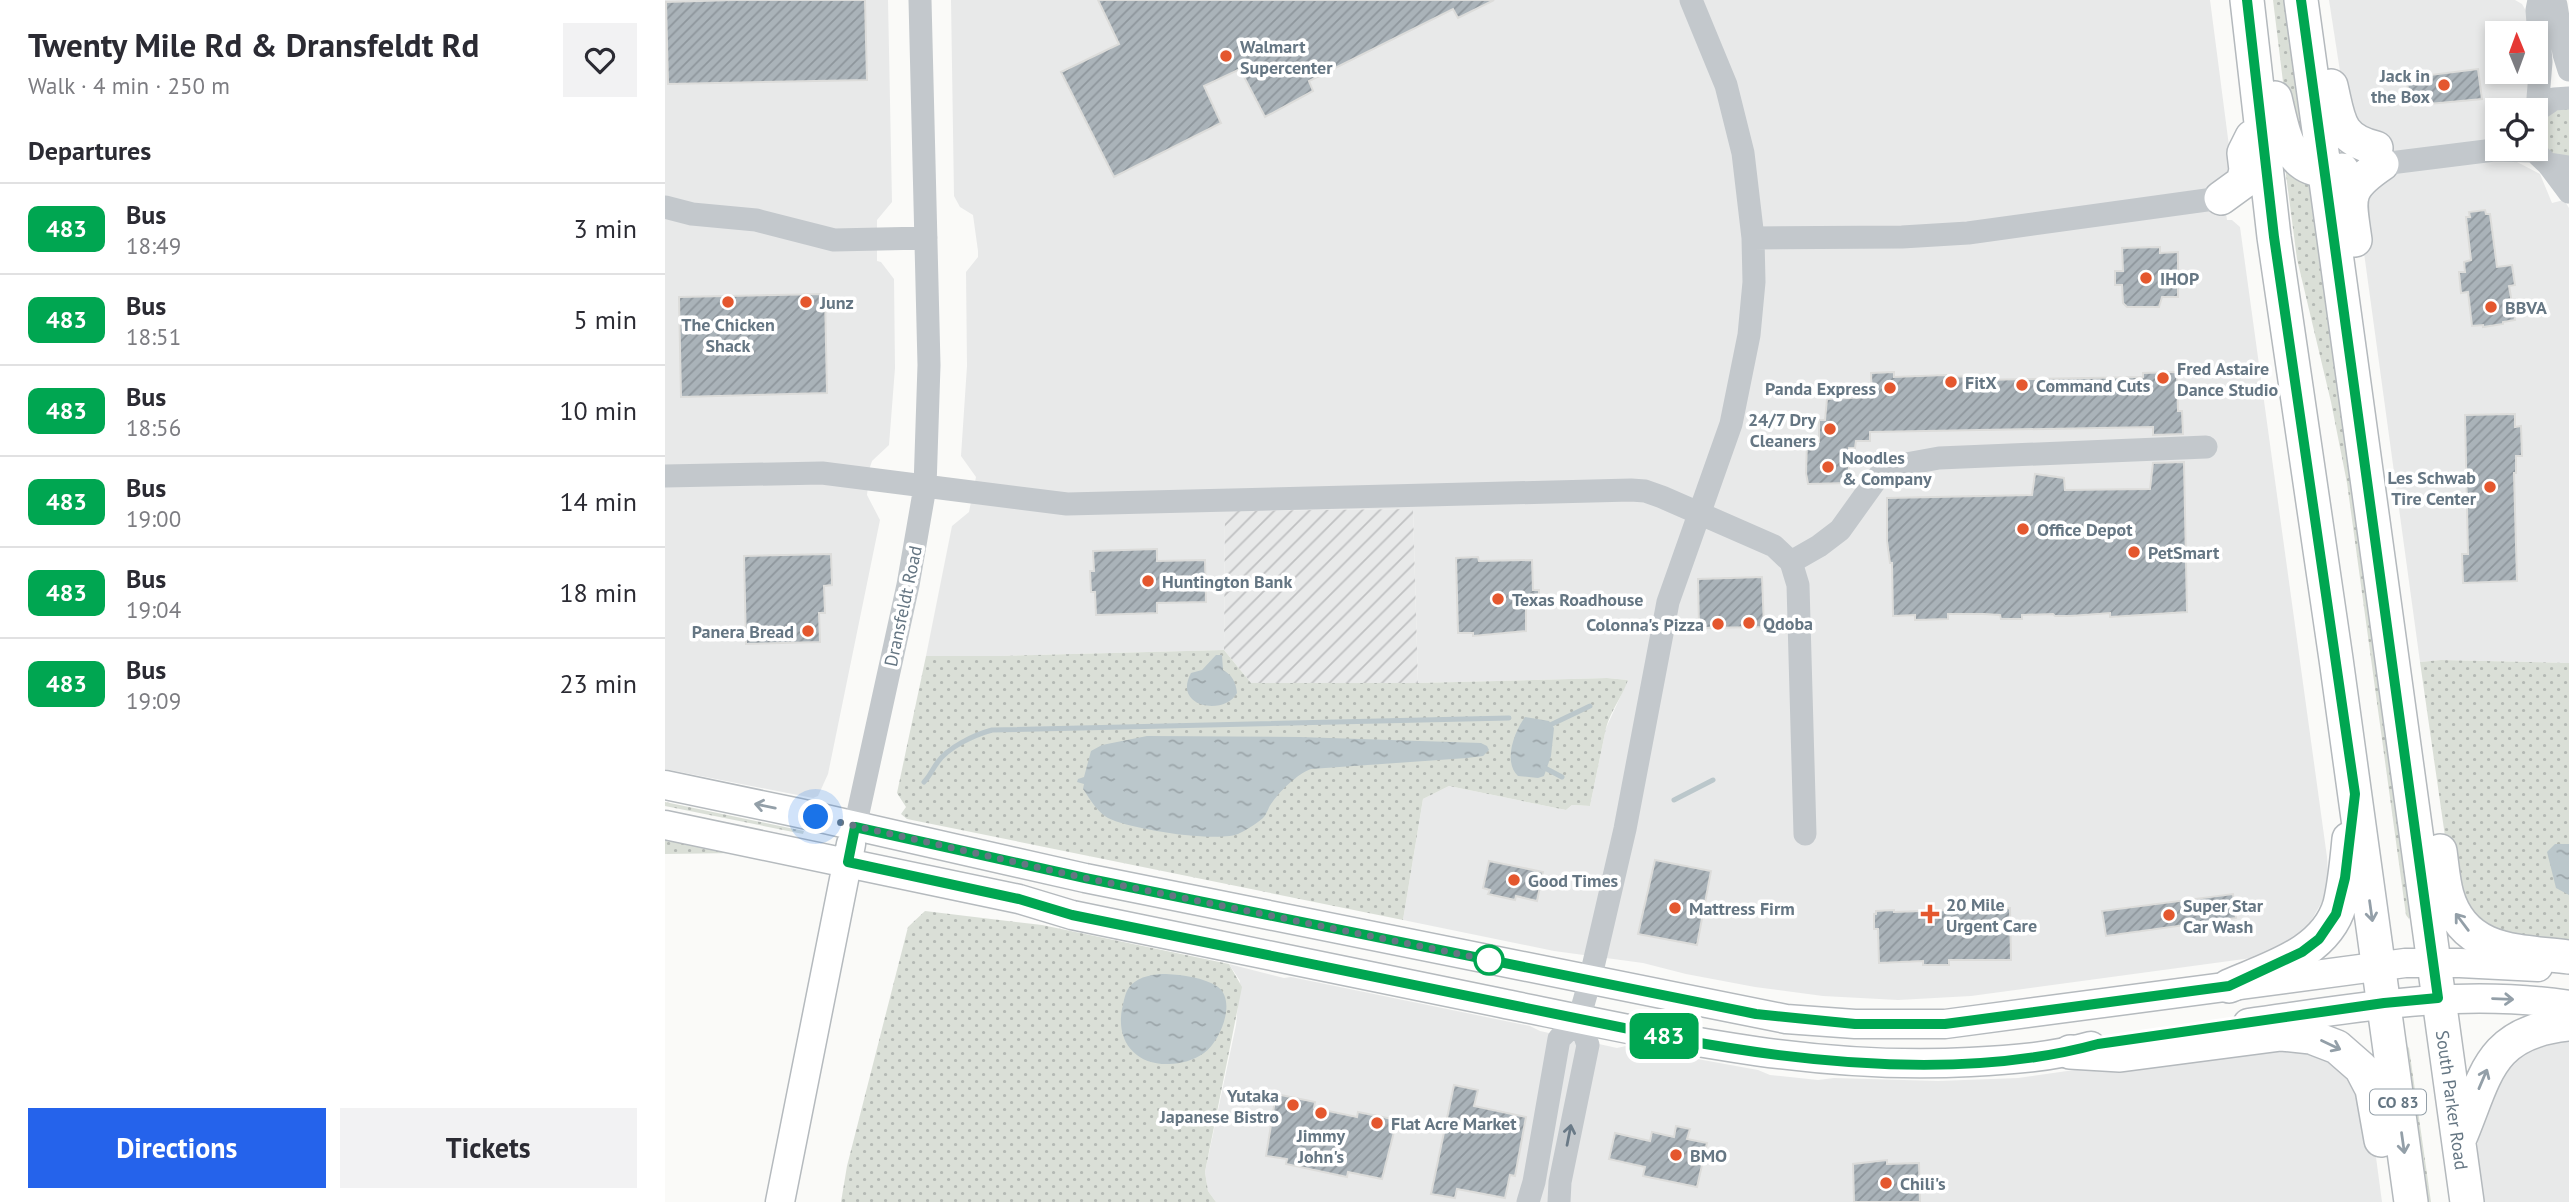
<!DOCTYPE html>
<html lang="en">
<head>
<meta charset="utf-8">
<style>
	body { margin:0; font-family:"PT Sans",sans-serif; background:#f2f2f3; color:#2b2b33; height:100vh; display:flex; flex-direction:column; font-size:26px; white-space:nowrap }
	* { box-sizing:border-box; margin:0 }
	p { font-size:23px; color:#7c7c81 }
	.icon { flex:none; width:38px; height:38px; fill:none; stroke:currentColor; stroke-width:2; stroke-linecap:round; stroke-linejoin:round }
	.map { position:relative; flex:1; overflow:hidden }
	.drawer { display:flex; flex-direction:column; background:#fff; width:665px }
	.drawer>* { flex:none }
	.badge { padding:0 14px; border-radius:10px; font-size:24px; line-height:46px }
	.needle { width:46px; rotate:359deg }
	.buttons { position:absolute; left:1820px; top:21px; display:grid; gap:14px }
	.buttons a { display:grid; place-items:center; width:63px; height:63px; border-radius:0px; background:#fff; box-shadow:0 4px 10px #0003; font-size:35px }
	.you { position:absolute; width:35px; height:35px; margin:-18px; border:5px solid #fff; border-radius:50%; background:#1a73e8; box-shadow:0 0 0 10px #1a73e833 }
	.map>.badge { position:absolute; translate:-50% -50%; box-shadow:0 0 0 4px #fff }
	h2 { padding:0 28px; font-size:26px; line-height:63px }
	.round { display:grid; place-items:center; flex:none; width:74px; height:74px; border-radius:0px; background:#f2f2f3 }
	.overview { display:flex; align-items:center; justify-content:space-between; height:119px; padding:0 28px }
	h1 { font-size:33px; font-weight:700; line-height:52px }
	.primary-button { display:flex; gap:14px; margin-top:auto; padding:14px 28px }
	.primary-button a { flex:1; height:80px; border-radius:0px; background:#2563eb; color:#fff; font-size:28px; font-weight:700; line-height:80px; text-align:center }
	.primary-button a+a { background:#f2f2f3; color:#2b2b33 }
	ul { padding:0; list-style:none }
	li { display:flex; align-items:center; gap:21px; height:91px; padding:0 28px; border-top:2px solid #e1e1e2 }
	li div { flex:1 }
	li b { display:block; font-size:26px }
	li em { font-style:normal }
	li .badge { min-width:77px; font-weight:700; text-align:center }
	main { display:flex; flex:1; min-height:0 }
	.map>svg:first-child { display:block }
</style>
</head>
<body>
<main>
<section class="drawer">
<div class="overview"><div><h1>Twenty Mile Rd &amp; Dransfeldt Rd</h1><p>Walk · 4 min · 250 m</p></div><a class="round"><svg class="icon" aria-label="heart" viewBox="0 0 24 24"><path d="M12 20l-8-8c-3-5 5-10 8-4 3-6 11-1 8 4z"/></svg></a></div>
<h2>Departures</h2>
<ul>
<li><span class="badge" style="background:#00a651;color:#fff">483</span><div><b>Bus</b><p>18:49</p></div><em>3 min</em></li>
<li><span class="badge" style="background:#00a651;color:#fff">483</span><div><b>Bus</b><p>18:51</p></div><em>5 min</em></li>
<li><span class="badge" style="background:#00a651;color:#fff">483</span><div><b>Bus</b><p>18:56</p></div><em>10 min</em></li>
<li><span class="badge" style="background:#00a651;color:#fff">483</span><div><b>Bus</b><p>19:00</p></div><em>14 min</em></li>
<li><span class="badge" style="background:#00a651;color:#fff">483</span><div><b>Bus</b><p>19:04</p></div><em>18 min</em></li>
<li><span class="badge" style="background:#00a651;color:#fff">483</span><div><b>Bus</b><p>19:09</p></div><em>23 min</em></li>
</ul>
<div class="primary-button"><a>Directions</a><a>Tickets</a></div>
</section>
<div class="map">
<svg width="1904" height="1202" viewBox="0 0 1904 1202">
	<defs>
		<pattern id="industrial-furrows" width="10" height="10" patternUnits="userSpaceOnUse" patternTransform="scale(1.75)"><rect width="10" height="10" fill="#e8e9e9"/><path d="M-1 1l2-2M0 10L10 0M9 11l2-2" fill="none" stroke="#c0c1c2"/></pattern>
		<pattern id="grass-dots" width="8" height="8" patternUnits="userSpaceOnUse" patternTransform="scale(1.75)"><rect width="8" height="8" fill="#dadfd7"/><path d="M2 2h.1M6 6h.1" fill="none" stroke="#b4b9b4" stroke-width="1.8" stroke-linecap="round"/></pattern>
		<pattern id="water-ripples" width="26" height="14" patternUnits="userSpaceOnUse" patternTransform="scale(1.75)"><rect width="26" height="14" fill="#bbc7cb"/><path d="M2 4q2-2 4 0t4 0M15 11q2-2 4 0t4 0" fill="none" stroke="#9ca6aa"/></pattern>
		<pattern id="building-hatch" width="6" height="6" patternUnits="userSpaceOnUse" patternTransform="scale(1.75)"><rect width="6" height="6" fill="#aab3b9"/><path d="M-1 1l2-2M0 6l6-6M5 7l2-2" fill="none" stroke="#8e969c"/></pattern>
	</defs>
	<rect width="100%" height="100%" fill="#fafaf8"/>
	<!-- built -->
	<path fill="#e8e9e9" d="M 0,0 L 223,0 L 227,202 L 212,220 L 212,261 L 216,262 L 229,279 L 230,368 L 224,445 L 207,461 L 205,467 L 202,495 L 215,520 L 163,774 L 153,796 L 148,798 L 0,769 Z
		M 286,0 L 1545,0 L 1567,169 L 1556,179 L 1562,220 L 1567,220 L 1575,227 L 1662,857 L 1663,876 L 1659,898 L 1646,921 L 1622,947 L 1594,957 L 1306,996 L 1233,1000 L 1158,996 L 1090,987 L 1021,974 L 978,963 L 889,951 L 738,920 L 758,799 L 784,786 L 901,810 L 907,805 L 925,806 L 941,728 L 963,680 L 942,678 L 753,683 L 748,509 L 560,511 L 559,650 L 336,656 L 261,656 L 287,526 L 304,512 L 311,477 L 296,456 L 302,366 L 301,272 L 313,257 L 313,251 L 308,215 L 295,207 L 289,196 Z
		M 1664,0 L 1850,0 L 1857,4 L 1861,11 L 1865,33 L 1832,33 L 1832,72 L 1868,72 L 1862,110 L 1832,110 L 1832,149 L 1848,149 L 1852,162 L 1875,174 L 1887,203 L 1899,200 L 1904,208 L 1904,663 L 1776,660 L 1755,662 L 1693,209 L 1702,185 L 1682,117 Z
		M 564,964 L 619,978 L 626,977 L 865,1026 L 875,1031 L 952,1048 L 961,1046 L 1093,1070 L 1105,1075 L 1153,1080 L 1169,1078 L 1273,1081 L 1353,1078 L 1599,1043 L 1672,1058 L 1706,1120 L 1717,1202 L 551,1202 L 543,1191 L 540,1172 L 571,1025 L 575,981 Z
		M 1904,1040 L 1904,1202 L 1819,1202 L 1812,1156 L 1813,1128 L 1831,1069 L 1872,1048 Z"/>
	<!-- industrial -->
	<path fill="url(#industrial-furrows)" d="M 748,509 L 753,683 L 586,683 L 559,650 L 560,511 Z"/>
	<!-- grass -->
	<path fill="url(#grass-dots)" d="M 1608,0 L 1619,0 L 1642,148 L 1624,131 Z
		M 1904,107 L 1904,158 L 1892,159 L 1874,145 C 1864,117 1881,111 1904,107 Z
		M 1620,167 L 1639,174 L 1646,187 L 1746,916 L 1744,919 L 1741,915 L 1682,483 L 1666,402 L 1632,259 Z
		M 559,650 L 586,683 L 753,683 L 942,678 L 963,680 C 957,697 946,710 941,728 L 925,806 L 907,805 L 901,810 L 784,786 L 758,799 L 738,920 L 242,819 L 236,814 L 241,807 L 232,793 L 261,656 L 336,656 Z
		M 1776,660 L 1904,663 L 1904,951 L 1816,933 L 1785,871 L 1755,662 Z
		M 0,802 L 139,831 L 138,834 L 0,806 Z
		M 0,837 L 74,853 L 0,854 Z
		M 260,911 L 377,925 L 564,964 L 577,987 L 540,1172 L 543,1191 L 551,1202 L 176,1202 L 182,1166 L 243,927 Z
		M 1742,1046 L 1744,1048 L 1766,1202 L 1762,1202 Z"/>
	<!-- water -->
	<path fill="url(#water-ripples)" d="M 551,655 L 557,655 L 558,670 C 567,675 571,682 572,693 C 560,716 507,708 526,673 L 537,670 Z
		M 860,717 L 884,721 L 889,728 L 886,756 L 879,776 L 873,778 L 853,776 C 838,762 849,732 860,717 Z
		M 482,736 L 635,737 L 816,743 L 822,746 L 824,750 L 818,756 L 802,758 L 646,769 C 633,773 614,792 606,804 C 603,808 602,814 598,818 C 592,823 583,829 575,833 C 555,844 464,829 443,818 C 432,812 425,799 418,789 L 419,784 L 412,782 L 413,779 L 419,777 L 426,751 L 437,745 Z
		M 1890,844 L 1904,844 L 1904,895 L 1891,888 L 1882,852 Z
		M 501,974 C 518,975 538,977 553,987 C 572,1001 555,1042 539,1053 C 529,1060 516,1064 504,1064 C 470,1065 451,1041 457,1009 C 459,1001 460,991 466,985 C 475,976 489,974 501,974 Z"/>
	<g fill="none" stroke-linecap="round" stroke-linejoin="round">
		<!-- stream -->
		<path stroke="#bbc7cb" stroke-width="5" d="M 881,727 L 925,706
			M 878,767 L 897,777
			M 259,782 C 265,776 267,770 272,763 C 283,747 309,735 327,730 L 844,718
			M 1009,800 L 1048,780"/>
	</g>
	<!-- building -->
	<path fill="url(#building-hatch)" stroke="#dcdcda" stroke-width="2" d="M 68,0 L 200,0 L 202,80 L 3,84 L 1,2 Z
		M 433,0 L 829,0 L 793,18 L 788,9 L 644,81 L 648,91 L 600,117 L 575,69 L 539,86 L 556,123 L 449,177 L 396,72 L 454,44 Z
		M 1813,69 L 1817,99 L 1753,105 L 1752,101 L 1745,103 L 1742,83 L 1766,80 L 1765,75 Z
		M 1820,210 L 1821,214 L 1825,214 L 1832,267 L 1847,265 L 1850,285 L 1844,286 L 1850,320 L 1838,322 L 1838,324 L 1818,327 L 1818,325 L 1807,326 L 1803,292 L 1796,293 L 1794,272 L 1800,272 L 1799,262 L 1806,260 L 1801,217 L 1805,217 L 1804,212 Z
		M 1495,247 L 1495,253 L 1513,252 L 1513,297 L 1497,297 L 1494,307 L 1462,307 L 1458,303 L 1457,285 L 1450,285 L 1450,271 L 1458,271 L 1457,248 Z
		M 160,294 L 162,393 L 16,397 L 14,297 Z
		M 1229,372 L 1229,377 L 1281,375 L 1281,377 L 1312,376 L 1313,380 L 1478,377 L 1478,373 L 1512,372 L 1513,411 L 1517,411 L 1518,434 L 1488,435 L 1488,427 L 1205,432 L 1205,441 L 1191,441 L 1190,448 L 1184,448 L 1184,483 L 1143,484 L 1141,473 L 1142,442 L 1154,442 L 1154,420 L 1160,420 L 1162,399 L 1207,397 L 1206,373 Z
		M 1850,414 L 1850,427 L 1856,426 L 1857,456 L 1851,456 L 1851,473 L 1849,473 L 1852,581 L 1798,583 L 1797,554 L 1803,554 L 1800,415 Z
		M 1519,462 L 1522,612 L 1445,617 L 1445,613 L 1405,616 L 1390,616 L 1388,614 L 1357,615 L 1357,619 L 1336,619 L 1335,615 L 1319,614 L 1283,614 L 1283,619 L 1250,620 L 1250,615 L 1228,616 L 1227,563 L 1225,563 L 1222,541 L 1222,498 L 1367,495 L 1370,474 L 1399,478 L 1400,490 L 1485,489 L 1488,463 Z
		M 492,549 L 492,561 L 540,560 L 541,602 L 492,603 L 492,613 L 431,615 L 430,592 L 426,592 L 425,571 L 429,571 L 428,551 Z
		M 166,554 L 167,585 L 159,586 L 160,613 L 154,613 L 155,642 L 81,644 L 79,556 Z
		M 813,557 L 814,561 L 867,560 L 868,590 L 874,590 L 874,607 L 861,608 L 861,631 L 808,636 L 808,633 L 793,633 L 791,558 Z
		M 1097,577 L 1099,627 L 1034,628 L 1033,579 Z
		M 990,860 L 1046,871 L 1032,945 L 973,934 Z
		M 824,861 L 878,872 L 872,901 L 851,896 L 850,900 L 823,894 L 825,890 L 818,888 Z
		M 1568,894 L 1571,918 L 1441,936 L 1437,911 Z
		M 1345,908 L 1346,960 L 1284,960 L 1284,965 L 1258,965 L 1258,961 L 1214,963 L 1213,929 L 1209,929 L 1209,914 L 1211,914 L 1211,911 L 1229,910 L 1229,912 Z
		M 789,1085 L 813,1090 L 809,1106 L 861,1117 L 850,1176 L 845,1175 L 840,1198 L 792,1189 L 790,1198 L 766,1194 Z
		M 611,1094 L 650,1102 L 649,1108 L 692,1117 L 693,1112 L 732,1120 L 717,1179 L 683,1172 L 682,1177 L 621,1164 L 622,1159 L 601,1156 Z
		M 1011,1126 L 1025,1129 L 1022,1139 L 1042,1143 L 1032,1187 L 978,1176 L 980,1167 L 944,1159 L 950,1133 L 985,1141 L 987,1132 L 1009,1137 Z
		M 1222,1160 L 1222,1164 L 1254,1163 L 1255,1202 L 1189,1202 L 1188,1164 Z"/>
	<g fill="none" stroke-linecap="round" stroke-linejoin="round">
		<!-- major casing -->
		<g stroke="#b5babe" stroke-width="31">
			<path id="major" d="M 0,785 L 134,813 L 420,878 L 1121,1019 L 1190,1024 L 1280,1024 L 1740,963 L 1795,963 L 1873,967
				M 0,825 L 354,899 L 407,915 C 550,944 693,974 836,1003 C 993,1035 1144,1071 1305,1062 C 1346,1060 1387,1057 1426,1046
				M 1583,1023 C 1693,1008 1792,988 1904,1005
				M 115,1202 L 186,844"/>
		</g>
		<!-- highway casing -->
		<g stroke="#b4b9bd" stroke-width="36">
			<path id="highway" d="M 1582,0 L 1609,237 L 1671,659 L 1746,1202
				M 1636,0 L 1802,1202
				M 1666,86 C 1674,120 1673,139 1711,148
				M 1610,98 C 1620,139 1624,177 1677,170
				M 1556,198 L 1578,182 L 1581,170 L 1579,153 L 1587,137
				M 1690,240 C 1684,197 1679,190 1717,164
				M 1775,851 C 1777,865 1778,881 1782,895 C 1799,954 1854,951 1904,957
				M 1564,986 C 1605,968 1661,953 1675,904 C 1680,883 1682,860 1684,839
				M 1405,1052 L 1455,1055 L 1616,1034 L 1646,1037 L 1672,1047 L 1696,1068 L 1707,1089 L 1716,1140
				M 1794,1140 C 1821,1077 1822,1032 1904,1024"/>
		</g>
		<!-- minor -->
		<path stroke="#c3c8cc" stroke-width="23" d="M 1888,0 L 1891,5 L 1899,54 L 1904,70
			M 1872,110 L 1876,62 L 1872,10 L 1874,0
			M 1871,111 L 1889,99 L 1904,98
			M 1867,149 L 1883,164 L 1904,167
			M 1717,164 L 1829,150 L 1868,151
			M 1883,164 L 1904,192
			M 0,207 L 27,214 L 91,220 L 169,240 L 261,238
			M 1088,238 L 1237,237 L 1303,233 L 1556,198
			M 0,476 L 157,473 L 402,504 L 966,490 L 980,491 L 997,497 L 1109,546 L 1126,562 L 1133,585 L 1140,834
			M 1126,562 L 1154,546 L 1175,530 L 1213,477 L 1230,466 L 1274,458 L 1541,447
			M 190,827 L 243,585 L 260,487 L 264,365 L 255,0
			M 863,1202 L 869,1182 L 894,1039 L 914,1019 L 925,980 L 960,829 L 1003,602 L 1066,424 L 1084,335 L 1089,282 L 1088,238 L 1078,153 L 1061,85 L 1026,0
			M 894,1202 L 895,1182 L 923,1045 L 914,1019"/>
		<!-- major -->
		<use href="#major" stroke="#fff" stroke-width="28"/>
		<!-- highway -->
		<use href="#highway" stroke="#fff" stroke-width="33"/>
	</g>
	<!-- one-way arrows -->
	<defs><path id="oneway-shaft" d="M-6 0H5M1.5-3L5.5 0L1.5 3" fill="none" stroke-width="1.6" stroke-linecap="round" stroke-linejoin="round" transform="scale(1.75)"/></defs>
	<g stroke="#939fa8">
		<use href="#oneway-shaft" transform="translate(100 806) rotate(-168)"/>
		<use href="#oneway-shaft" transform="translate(1706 911) rotate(82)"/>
		<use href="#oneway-shaft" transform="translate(1797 922) rotate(-127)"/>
		<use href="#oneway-shaft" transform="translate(1838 999) rotate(2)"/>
		<use href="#oneway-shaft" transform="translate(1666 1045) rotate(25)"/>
		<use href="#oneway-shaft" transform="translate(1818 1079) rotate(-67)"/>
		<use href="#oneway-shaft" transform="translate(1738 1143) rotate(82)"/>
	</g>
	<use stroke="#6a7a87" href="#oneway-shaft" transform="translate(904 1135) rotate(-79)"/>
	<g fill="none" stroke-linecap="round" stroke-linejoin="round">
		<!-- line casing -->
		<g stroke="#fff" stroke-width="16">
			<path id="line" d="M 1582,0 L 1609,237 L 1690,794 L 1680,878 L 1671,914 L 1654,939 L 1637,952 L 1564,986 L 1280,1024 L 1190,1024 L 1091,1014 L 420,878 L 190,827 L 183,862 L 354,899 L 407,915 L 1013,1039 C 1145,1064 1302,1080 1433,1044 L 1719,1003 L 1773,998 L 1636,0"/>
		</g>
		<!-- line -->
		<use href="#line" stroke="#00a651" stroke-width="10"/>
		<!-- walk -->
		<path stroke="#657683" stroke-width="7" stroke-dasharray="0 12.6" d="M 151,817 L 420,878 L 824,960"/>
	</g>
	<!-- markers -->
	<g fill="#e4572e" stroke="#fff" stroke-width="2.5">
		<circle cx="561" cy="56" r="7"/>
		<circle cx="1779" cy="85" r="7"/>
		<circle cx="1481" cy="278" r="7"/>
		<circle cx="63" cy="302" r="7"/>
		<circle cx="141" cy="302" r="7"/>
		<circle cx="1826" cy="307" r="7"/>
		<circle cx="1498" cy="378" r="7"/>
		<circle cx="1286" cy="382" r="7"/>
		<circle cx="1357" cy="385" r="7"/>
		<circle cx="1225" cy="388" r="7"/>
		<circle cx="1165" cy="429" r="7"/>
		<circle cx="1163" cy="467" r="7"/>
		<circle cx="1825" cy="487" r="7"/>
		<circle cx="1358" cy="529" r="7"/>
		<circle cx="1469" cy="552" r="7"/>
		<circle cx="483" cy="581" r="7"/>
		<circle cx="833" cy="599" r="7"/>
		<circle cx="1084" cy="623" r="7"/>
		<circle cx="1053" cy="624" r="7"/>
		<circle cx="143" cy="631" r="7"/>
		<circle cx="849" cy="880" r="7"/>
		<circle cx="1010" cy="908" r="7"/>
		<path d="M1261.5 903.5h7v7h7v7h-7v7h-7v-7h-7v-7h7z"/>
		<circle cx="1504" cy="915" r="7"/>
		<circle cx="628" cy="1105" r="7"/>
		<circle cx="656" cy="1113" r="7"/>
		<circle cx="712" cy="1123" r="7"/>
		<circle cx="1011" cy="1155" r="7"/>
		<circle cx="1221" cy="1183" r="7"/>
	</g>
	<circle fill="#fff" stroke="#00a651" stroke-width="3.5" cx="824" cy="960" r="14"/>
	<g text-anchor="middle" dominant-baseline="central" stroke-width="7" stroke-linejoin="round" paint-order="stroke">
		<!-- shield labels -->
		<rect fill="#fff" stroke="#939fa8" stroke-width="2" x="1705" y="1089.5" width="56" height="25" rx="5"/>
		<g font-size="16" font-weight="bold" fill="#657683">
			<text x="1733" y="1102">CO 83</text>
		</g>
		<!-- poi labels -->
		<g font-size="18" font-weight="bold" fill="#657683" stroke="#fff" text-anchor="start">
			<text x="575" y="46">Walmart<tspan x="575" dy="21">Supercenter</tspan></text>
			<text x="1765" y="75" text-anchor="end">Jack in<tspan x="1765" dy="21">the Box</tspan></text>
			<text x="1495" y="278">IHOP</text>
			<text x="155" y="302">Junz</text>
			<text x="1840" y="307">BBVA</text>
			<text x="63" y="324" text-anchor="middle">The Chicken<tspan x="63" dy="21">Shack</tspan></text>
			<text x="1512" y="368">Fred Astaire<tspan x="1512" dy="21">Dance Studio</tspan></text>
			<text x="1300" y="382">FitX</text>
			<text x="1371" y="385">Command Cuts</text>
			<text x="1211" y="388" text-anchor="end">Panda Express</text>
			<text x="1151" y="419" text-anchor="end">24/7 Dry<tspan x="1151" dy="21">Cleaners</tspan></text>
			<text x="1177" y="457">Noodles<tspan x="1177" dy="21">&amp; Company</tspan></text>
			<text x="1811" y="477" text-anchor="end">Les Schwab<tspan x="1811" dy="21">Tire Center</tspan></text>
			<text x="1372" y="529">Office Depot</text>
			<text x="1483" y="552">PetSmart</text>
			<text x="497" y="581">Huntington Bank</text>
			<text x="847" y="599">Texas Roadhouse</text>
			<text x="1098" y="623">Qdoba</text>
			<text x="1039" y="624" text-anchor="end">Colonna's Pizza</text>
			<text x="129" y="631" text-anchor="end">Panera Bread</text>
			<text x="863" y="880">Good Times</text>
			<text x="1281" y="904">20 Mile<tspan x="1281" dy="21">Urgent Care</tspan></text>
			<text x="1518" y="905">Super Star<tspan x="1518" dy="21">Car Wash</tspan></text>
			<text x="1024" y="908">Mattress Firm</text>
			<text x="614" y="1095" text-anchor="end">Yutaka<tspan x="614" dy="21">Japanese Bistro</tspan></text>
			<text x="726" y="1123">Flat Acre Market</text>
			<text x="656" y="1135" text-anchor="middle">Jimmy<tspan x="656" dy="21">John's</tspan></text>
			<text x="1025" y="1155">BMO</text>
			<text x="1235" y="1183">Chili's</text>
		</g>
		<!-- street labels -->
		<g font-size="18" fill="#657683" stroke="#fff">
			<text transform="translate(238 606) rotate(-78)">Dransfeldt Road</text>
			<text transform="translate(1787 1100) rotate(82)">South Parker Road</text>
		</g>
	</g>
</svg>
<div class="buttons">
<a><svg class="needle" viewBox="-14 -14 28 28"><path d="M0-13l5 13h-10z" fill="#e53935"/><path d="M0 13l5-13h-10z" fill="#7c7c81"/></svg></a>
<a><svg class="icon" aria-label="locate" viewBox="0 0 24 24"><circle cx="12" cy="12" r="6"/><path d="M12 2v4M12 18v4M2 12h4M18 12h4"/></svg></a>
</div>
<div class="you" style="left:151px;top:817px"></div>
<b class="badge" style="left:999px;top:1036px;background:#00a651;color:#fff">483</b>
</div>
</main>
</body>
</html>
